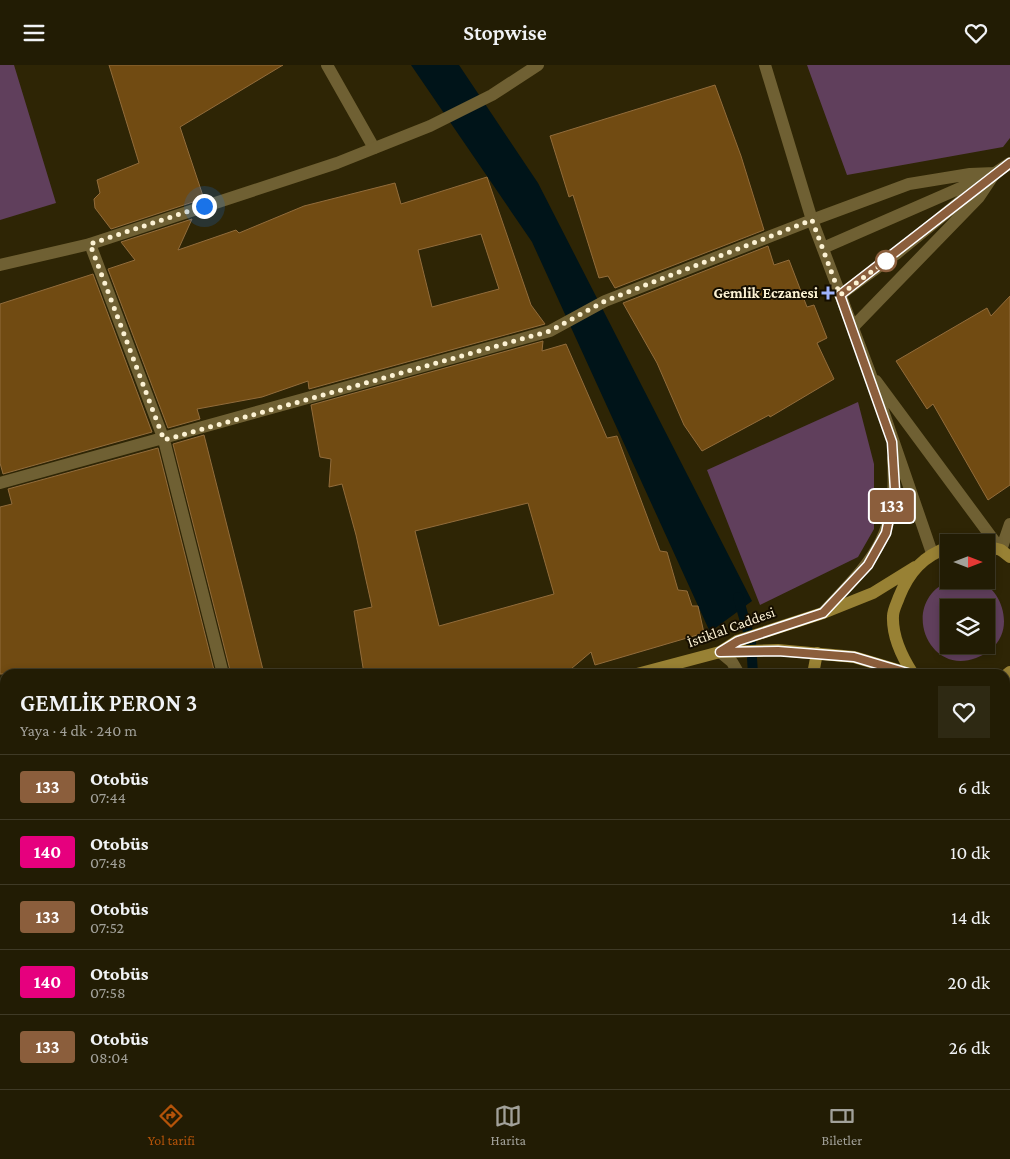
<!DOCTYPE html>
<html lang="tr">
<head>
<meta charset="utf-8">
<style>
	body { margin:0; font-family:"Crimson Pro",serif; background:#2e2913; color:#f1f3f6; height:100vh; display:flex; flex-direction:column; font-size:19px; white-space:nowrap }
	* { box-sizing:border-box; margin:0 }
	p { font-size:16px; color:#a2a19a }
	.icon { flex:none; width:28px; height:28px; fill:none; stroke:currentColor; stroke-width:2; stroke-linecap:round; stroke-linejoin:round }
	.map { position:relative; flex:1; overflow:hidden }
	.side { position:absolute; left:0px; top:604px; width:1010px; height:421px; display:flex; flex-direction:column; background:#221c04; border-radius:15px 15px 0 0; box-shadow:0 2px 8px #0003,0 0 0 1px #3f3a26 }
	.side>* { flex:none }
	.badge { padding:0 10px; border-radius:4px; font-size:18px; line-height:32px }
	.needle { width:32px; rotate:90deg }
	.tools { position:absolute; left:940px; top:469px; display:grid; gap:10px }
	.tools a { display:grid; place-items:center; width:55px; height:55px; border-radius:0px; background:#221c04; box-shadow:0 2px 8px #0003,0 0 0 1px #3f3a26; font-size:25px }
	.you { position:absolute; width:25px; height:25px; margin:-12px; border:4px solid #fff; border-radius:50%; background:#1a73e8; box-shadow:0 0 0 8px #1a73e833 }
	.map>.badge { position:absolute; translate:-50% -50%; box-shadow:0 0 0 2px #fff }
	.round { display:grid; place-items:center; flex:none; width:52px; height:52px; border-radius:0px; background:#2e2913 }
	.summary { display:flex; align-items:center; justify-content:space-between; height:85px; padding:0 20px }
	h1 { font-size:24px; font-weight:600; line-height:38px }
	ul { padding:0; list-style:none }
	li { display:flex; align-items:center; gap:15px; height:65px; padding:0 20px; border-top:1px solid #3f3a26 }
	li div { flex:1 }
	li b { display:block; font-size:19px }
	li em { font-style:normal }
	li .badge { min-width:55px; font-weight:700; text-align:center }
	header { display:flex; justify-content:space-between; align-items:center; height:65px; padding:0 20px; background:#221c04; font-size:22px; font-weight:600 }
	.menu { display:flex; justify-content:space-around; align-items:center; height:70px; border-top:1px solid #3f3a26; background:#221c04; font-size:14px; color:#a2a19a }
	.menu a { display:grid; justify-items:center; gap:2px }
	.menu .on { color:#b45309 }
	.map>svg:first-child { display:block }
</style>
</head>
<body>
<header><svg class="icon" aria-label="menu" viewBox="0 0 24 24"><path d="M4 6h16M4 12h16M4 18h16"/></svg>Stopwise<svg class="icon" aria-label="heart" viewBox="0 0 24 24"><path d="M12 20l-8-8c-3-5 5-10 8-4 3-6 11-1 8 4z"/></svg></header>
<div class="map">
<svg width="1010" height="1024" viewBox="0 0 1010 1024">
	<rect width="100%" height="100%" fill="#2e2505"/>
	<!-- green -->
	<path fill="#603f5c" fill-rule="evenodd" d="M 0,0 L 14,0 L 56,138 L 0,155 Z
		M 807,0 L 1010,0 L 1010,73 L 1003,82 L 847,110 Z
		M 858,337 L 874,399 L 874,464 L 858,492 L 760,540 L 707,405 Z
		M 952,515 C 959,515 968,514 975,515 C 998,520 1010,551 1001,571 C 996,582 987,589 976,593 C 926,612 898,534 952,515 ZM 986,542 L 986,580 L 949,580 L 949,542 Z"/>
	<!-- water -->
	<path fill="#001419" d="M 411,0 L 459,0 L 538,118 L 752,536 L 710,567 L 532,177 Z"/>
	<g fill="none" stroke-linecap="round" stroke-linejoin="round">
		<!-- stream -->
		<path stroke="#001419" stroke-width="10" d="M 738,532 L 751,577 L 753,609"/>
	</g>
	<!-- building -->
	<path fill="#714b12" stroke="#926c3b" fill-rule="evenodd" d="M 109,0 L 283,0 L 180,62 L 203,131 L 202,134 L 111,164 L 95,143 L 94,134 L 100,128 L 97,115 L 139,98 Z
		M 715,20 L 741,91 L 764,165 L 615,223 L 608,211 L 599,213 L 573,130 L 569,132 L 550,71 Z
		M 487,112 L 531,240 L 545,259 L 309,324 L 308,316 L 262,332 L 197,344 L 200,354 L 168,363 L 108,204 L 135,195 L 121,177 L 192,154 L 178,185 L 236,165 L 239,168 L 304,141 L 395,118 L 401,139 ZM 481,169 L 499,224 L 432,242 L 418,185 Z
		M 768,181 L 774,200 L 789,195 L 807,242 L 814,240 L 827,273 L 817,278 L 834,314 L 770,352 L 769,350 L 702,386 L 684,360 L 657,298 L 623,238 Z
		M 93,209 L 152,367 L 3,409 L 0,398 L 0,239 Z
		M 1010,231 L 1010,420 L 988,435 L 933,339 L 927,344 L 896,296 L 987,243 L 991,251 Z
		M 543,276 L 542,286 L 566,279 L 607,373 L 617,371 L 660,486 L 667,487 L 678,525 L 687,526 L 692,541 L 698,541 L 704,568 L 595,600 L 591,587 L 565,609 L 364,609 L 354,546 L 372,542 L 356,470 L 342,419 L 329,422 L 331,394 L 320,392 L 311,340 ZM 528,438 L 554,529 L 439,561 L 415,466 Z
		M 204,370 L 243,524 L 264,609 L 231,609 L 173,379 Z
		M 158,383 L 215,609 L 0,609 L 0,442 L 12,439 L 8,424 Z"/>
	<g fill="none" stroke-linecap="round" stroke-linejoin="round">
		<!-- service -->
		<path stroke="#6f6033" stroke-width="12" d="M 327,0 L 374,83
			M 812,155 L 909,119 L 970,109 L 995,108
			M 823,183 L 981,114
			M 840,230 L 896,189 L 985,116
			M 853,262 L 979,132 L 995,108"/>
		<!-- pedestrian -->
		<path stroke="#6f6033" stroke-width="12" d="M 720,587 L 732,597 L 739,609"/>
		<!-- minor -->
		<path stroke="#6f6033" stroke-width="12" d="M 995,108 L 1010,98
			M 90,179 L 164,375 L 223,609
			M 0,418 L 550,266 L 605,236 L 812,155
			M 1001,485 L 1010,459
			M 0,1015 L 5,1014
			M 41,1020 L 42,1024
			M 310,1020 L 311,1024
			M 941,1020 L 943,1024"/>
		<!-- tertiary -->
		<path stroke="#6f6033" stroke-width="12" d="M 765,0 L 812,155 L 870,308 L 932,488
			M 0,200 L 90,179 L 337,98 L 430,61 L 492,30 L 538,0
			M 876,316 L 1001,485
			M 823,548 C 873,494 898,473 893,394"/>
		<!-- secondary -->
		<path stroke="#988134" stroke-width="12" d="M 986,481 L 1001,485 L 1010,492
			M 722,587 L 778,585 L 854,592 L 911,609
			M 637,609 L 720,587 L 737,576 L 823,548 L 873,528 L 915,502
			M 813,609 L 817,588
			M 913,609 C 902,592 892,572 893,551 C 893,545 897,538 899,532 C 909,507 923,491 949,482
			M 1005,611 L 1010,607
			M 1005,636 L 1010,639
			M 0,767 L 5,766
			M 1005,949 L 1010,945
			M 744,1024 L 744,1020
			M 914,1024 L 919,1020"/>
	</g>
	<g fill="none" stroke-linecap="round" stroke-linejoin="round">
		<!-- line casing -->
		<g stroke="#fff" stroke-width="11">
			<path id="line" d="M 911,609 L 854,592 L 778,586 L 720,587 L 738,576 L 823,548 L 868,500 L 886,468 L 895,425 L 892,377 L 840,230 L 1010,98"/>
		</g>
		<!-- line -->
		<use href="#line" stroke="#8b5e3c" stroke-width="8"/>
		<!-- walk -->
		<path stroke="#fcf2d4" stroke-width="5" stroke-dasharray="0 9" d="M 204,141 L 90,179 L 164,375 L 550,266 L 605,236 L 812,155 L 840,230 L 886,196"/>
	</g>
	<!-- markers -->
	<circle fill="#fff" stroke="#8b5e3c" stroke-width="2.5" cx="886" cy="196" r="10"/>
	<path fill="#9fb3fd" stroke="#150e00" stroke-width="2" d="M825.5 220.5h5v5h5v5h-5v5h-5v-5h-5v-5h5z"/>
	<g text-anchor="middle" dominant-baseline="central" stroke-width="4" stroke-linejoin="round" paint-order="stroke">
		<!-- poi labels -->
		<g font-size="15" font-weight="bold" fill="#fcf2d4" stroke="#150e00" text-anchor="end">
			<text x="818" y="228">Gemlik Eczanesi</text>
		</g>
		<!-- street labels -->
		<g font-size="15" fill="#fcf2d4" stroke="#150e00">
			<text transform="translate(731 562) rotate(-20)">İstiklal Caddesi</text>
		</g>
	</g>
</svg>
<div class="tools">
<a><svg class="needle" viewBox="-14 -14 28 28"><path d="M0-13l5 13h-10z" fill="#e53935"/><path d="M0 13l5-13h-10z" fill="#a2a19a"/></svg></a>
<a><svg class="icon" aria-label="layers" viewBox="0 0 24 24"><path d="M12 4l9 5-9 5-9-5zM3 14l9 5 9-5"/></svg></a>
</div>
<div class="you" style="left:204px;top:141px"></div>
<b class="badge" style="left:892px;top:441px;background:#8b5e3c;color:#fff">133</b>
<section class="side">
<div class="summary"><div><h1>GEMLİK PERON 3</h1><p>Yaya · 4 dk · 240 m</p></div><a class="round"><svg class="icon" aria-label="heart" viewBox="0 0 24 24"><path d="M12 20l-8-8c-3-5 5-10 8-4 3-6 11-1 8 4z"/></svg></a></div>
<ul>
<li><span class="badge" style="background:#8b5e3c;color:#fff">133</span><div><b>Otobüs</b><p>07:44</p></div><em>6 dk</em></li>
<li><span class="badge" style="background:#e6007e;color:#fff">140</span><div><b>Otobüs</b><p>07:48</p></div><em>10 dk</em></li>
<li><span class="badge" style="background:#8b5e3c;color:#fff">133</span><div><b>Otobüs</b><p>07:52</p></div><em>14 dk</em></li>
<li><span class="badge" style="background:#e6007e;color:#fff">140</span><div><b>Otobüs</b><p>07:58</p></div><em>20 dk</em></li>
<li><span class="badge" style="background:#8b5e3c;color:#fff">133</span><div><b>Otobüs</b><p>08:04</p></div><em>26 dk</em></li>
</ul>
</section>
</div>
<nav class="menu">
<a class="on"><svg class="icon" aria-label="directions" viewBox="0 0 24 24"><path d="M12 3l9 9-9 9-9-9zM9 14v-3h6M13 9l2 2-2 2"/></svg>Yol tarifi</a>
<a><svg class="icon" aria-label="map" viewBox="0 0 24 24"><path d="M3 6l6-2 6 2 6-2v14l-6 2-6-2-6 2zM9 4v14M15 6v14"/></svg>Harita</a>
<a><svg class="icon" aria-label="tickets" viewBox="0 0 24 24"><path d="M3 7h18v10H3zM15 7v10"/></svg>Biletler</a>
</nav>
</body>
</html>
